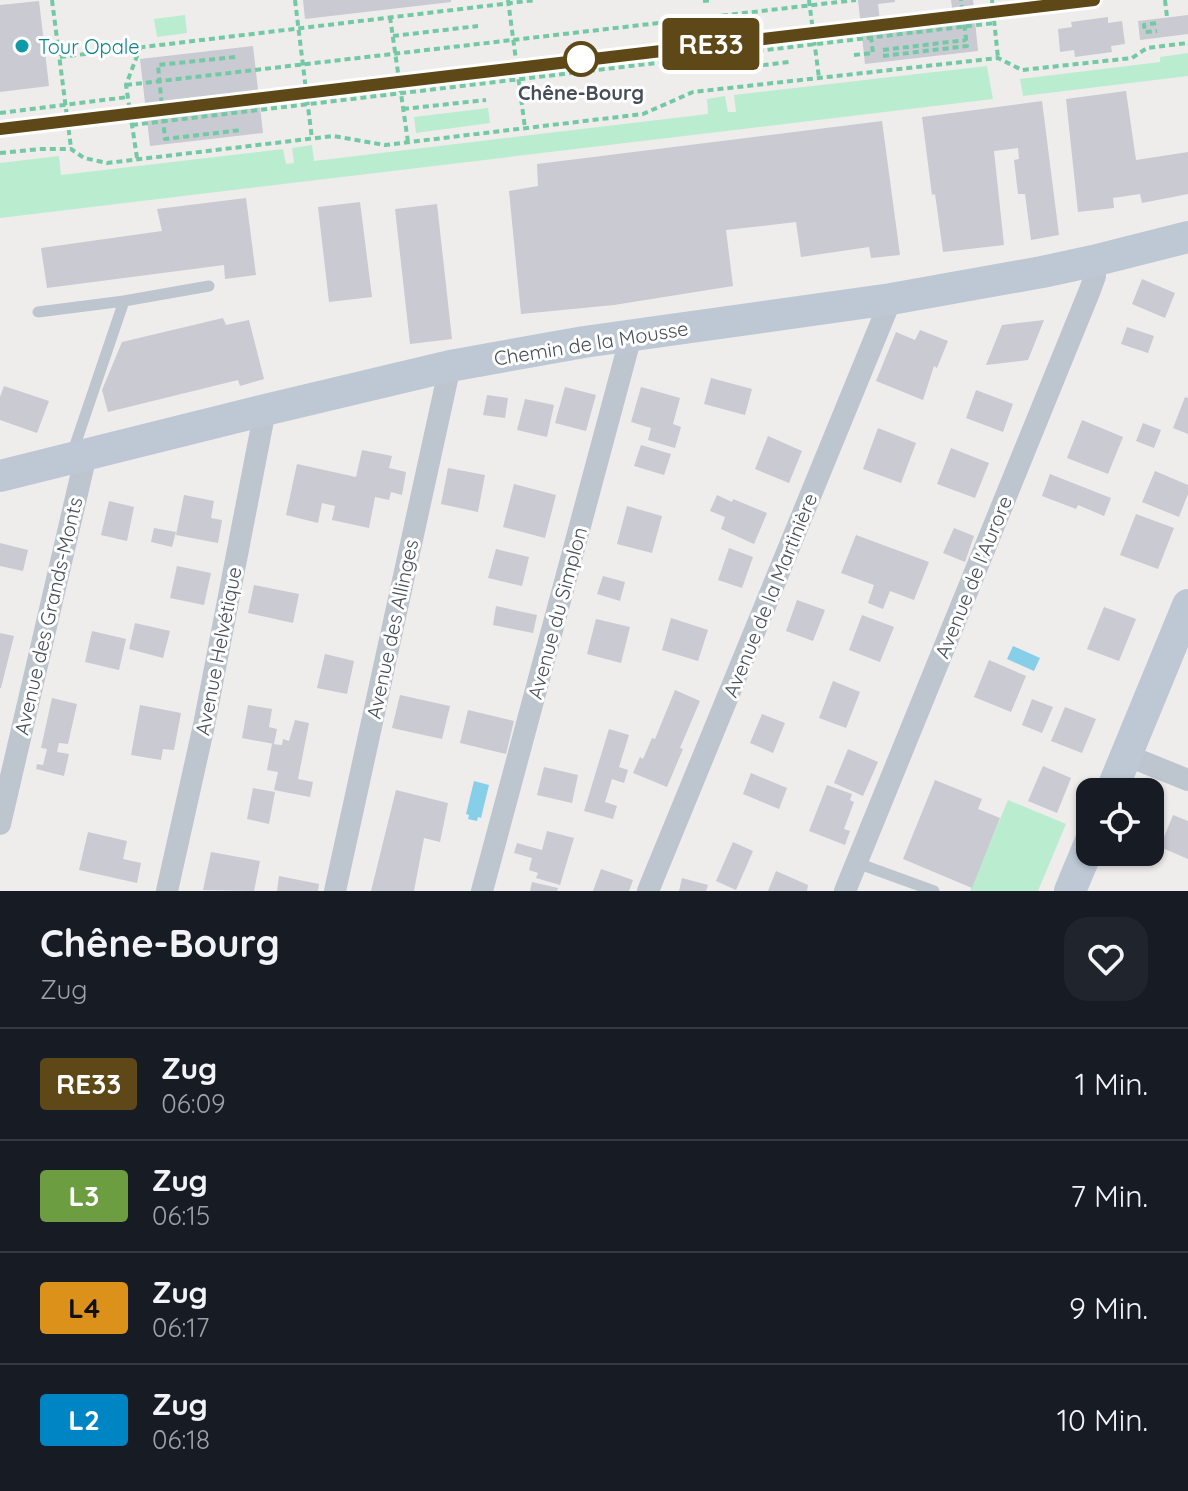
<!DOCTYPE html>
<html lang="de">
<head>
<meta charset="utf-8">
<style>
	body { margin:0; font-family:Quicksand,sans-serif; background:#20242c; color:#f1f3f6; height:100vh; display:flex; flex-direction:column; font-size:30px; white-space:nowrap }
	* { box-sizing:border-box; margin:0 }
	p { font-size:26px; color:#9ea1a6 }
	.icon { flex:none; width:44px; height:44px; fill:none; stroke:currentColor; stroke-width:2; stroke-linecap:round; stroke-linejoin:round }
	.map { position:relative; height:891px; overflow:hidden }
	.details { display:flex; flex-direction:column; background:#171b24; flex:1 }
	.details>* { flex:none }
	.badge { padding:0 16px; border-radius:6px; font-size:28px; line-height:52px }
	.controls { position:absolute; left:1076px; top:778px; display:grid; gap:16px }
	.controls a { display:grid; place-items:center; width:88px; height:88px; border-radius:16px; background:#171b24; box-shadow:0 2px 6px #0004; font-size:40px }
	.map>.badge { position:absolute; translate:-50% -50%; box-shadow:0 0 0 4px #fff }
	.round { display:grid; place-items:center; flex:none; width:84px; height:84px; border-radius:24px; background:#20242c }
	.summary { display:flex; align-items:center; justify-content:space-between; height:136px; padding:0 40px }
	h1 { font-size:38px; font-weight:700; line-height:60px }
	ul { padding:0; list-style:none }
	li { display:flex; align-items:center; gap:24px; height:112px; padding:0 40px; border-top:2px solid #363941 }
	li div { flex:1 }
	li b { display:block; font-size:30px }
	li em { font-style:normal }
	li .badge { min-width:88px; font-weight:700; text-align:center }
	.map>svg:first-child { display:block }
</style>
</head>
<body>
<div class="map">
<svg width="1188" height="891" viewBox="0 0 1188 891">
	<rect width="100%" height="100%" fill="#efecec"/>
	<!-- green -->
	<path fill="#baedd0" d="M 185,15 L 187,33 L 157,37 L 154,19 Z
		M 1188,53 L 1188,76 L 1023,96 L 1020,79 L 1160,62 L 1160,57 Z
		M 987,66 L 993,99 L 0,218 L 0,163 L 59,156 L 61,175 L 283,149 L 286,164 L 294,163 L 292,148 L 312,145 L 314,161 L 708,114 L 707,99 L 725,96 L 728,112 L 736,112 L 734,95 Z
		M 488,108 L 490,123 L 416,133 L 414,117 Z
		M 1008,800 L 1066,824 L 1038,891 L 970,891 Z"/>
	<!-- water -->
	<path fill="#87cfe9" d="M 1013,646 L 1040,658 L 1034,671 L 1007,659 Z
		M 474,781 L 489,785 L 481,818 L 478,817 L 477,821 L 468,819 L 469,815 L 466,814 Z"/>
	<!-- building -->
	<path fill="#c9cad2" d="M 303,0 L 451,0 L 451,2 L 305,19 Z
		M 858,0 L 895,0 L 895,2 L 878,4 L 881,30 L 954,22 L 951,0 L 973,0 L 978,51 L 865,64 Z
		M 39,1 L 49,86 L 0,92 L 0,5 Z
		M 1188,15 L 1188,34 L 1140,40 L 1138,21 Z
		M 1108,17 L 1108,23 L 1122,21 L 1125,44 L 1111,46 L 1112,52 L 1075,57 L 1074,50 L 1060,52 L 1058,29 L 1072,27 L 1071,22 Z
		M 253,46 L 263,133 L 150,146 L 140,59 Z
		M 1126,91 L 1136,160 L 1188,152 L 1188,194 L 1142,203 L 1140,194 L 1113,198 L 1114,208 L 1078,212 L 1066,99 Z
		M 1042,101 L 1059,235 L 1031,240 L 1025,194 L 1018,194 L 1014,160 L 1019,159 L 1018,148 L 994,151 L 1004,245 L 943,252 L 935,194 L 932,195 L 922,117 Z
		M 882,121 L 900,255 L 871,258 L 869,247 L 801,257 L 796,222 L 726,230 L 733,286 L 614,305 L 521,314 L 509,191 L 538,186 L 537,164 Z
		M 246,198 L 256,275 L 225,279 L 224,265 L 47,288 L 41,248 L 162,231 L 157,209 Z
		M 360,202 L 372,297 L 329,302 L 318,207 Z
		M 437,204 L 452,339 L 410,344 L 395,209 Z
		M 1142,279 L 1175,293 L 1165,318 L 1132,304 Z
		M 223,318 L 226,325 L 249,320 L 264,379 L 240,386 L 238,380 L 108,412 L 102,390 L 122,342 Z
		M 1044,320 L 1028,360 L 986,365 L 1002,325 Z
		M 1127,327 L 1154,336 L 1148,353 L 1121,344 Z
		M 920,330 L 948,341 L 937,368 L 934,366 L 923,400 L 876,381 L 896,332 L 915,340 Z
		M 711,378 L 752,389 L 745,415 L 704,404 Z
		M 4,386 L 49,401 L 37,433 L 0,420 L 0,397 Z
		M 565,387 L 596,395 L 586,431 L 555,423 Z
		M 641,387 L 680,398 L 673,424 L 681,427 L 675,448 L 648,440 L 651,428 L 631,422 Z
		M 976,390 L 1013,404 L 1003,432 L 966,418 Z
		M 487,395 L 508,398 L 505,418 L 483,415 Z
		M 1185,397 L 1188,398 L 1188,434 L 1173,428 Z
		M 525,399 L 554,405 L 547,437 L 517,430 Z
		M 1082,420 L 1123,437 L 1108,474 L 1067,458 Z
		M 1143,423 L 1161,430 L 1154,448 L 1136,441 Z
		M 878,428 L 916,443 L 901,483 L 863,469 Z
		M 768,436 L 802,451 L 789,483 L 755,469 Z
		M 641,445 L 671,454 L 664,475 L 634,466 Z
		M 951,448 L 989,463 L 975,498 L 937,484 Z
		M 362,450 L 392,456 L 389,468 L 406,472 L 402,495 L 391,492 L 389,500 L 375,497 L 369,528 L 332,520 L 335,506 L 322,503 L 318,523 L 286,515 L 297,464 L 356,477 Z
		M 448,468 L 485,475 L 478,512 L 441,504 Z
		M 1155,471 L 1188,485 L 1188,494 L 1179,517 L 1142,502 Z
		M 1050,474 L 1111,498 L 1104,516 L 1078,505 L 1076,509 L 1042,496 Z
		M 514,484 L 556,495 L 545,538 L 503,527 Z
		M 184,495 L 214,501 L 211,518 L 222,520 L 218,543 L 176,535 Z
		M 717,495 L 732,502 L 733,499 L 767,513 L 754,544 L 721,529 L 725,517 L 710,511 Z
		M 109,501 L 134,507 L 127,541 L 101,535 Z
		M 627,506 L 662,516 L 652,553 L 617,544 Z
		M 1136,514 L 1174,528 L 1158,569 L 1120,555 Z
		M 154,528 L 176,532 L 172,547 L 151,542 Z
		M 954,528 L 974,536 L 965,562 L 943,553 Z
		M 856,535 L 929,562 L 914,600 L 890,591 L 883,609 L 868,603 L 874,585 L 841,573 Z
		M 0,543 L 28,550 L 23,571 L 0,566 Z
		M 729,548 L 753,557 L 742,588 L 718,580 Z
		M 496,549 L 529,557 L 522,586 L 488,578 Z
		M 177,566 L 211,573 L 204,605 L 170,598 Z
		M 603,576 L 625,582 L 620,601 L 597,594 Z
		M 254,585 L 299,594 L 293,623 L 248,613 Z
		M 797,600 L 825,610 L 813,641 L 786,631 Z
		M 496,606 L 537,615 L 533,633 L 493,625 Z
		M 1104,607 L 1136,619 L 1119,661 L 1087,649 Z
		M 862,615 L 894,627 L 880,662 L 849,650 Z
		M 671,618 L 708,630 L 698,661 L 662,650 Z
		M 596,619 L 630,627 L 621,663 L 587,654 Z
		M 135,623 L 170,631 L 163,658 L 129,649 Z
		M 92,631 L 126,639 L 119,670 L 85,662 Z
		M 0,633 L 14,636 L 1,688 L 0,688 Z
		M 325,654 L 354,661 L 347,694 L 317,688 Z
		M 989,660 L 1026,676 L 1011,712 L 974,697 Z
		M 833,681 L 860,692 L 846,728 L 819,718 Z
		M 675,690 L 700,701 L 680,748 L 683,749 L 667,787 L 633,773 L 640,757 L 643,759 L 652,738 L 655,739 Z
		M 400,695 L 450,706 L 442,739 L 392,728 Z
		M 52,698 L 77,704 L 68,744 L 59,743 L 57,752 L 69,754 L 64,776 L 36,769 L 37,764 L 43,765 L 47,749 L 41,748 Z
		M 1032,699 L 1053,707 L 1042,733 L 1022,725 Z
		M 140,705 L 181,713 L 174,750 L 163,749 L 161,760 L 131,755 Z
		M 248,705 L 272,709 L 269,727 L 277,729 L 274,744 L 242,738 Z
		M 1065,707 L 1096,719 L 1082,753 L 1051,741 Z
		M 468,710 L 514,721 L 506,754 L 460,743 Z
		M 762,714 L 785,723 L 773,753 L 750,743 Z
		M 295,720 L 309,723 L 298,779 L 313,782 L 310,797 L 274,790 L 278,772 L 267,770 L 272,744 L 282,745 L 283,739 L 289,741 Z
		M 609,729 L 629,735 L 619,767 L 628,770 L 624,783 L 612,779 L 605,802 L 617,806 L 613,819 L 584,811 Z
		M 848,749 L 878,762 L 863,796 L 834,783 Z
		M 1043,766 L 1071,778 L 1057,813 L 1028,801 Z
		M 544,767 L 578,775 L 572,803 L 537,795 Z
		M 751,773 L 787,788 L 779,809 L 743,794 Z
		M 935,780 L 982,799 L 978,809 L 1000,818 L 972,888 L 903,859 Z
		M 827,785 L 852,794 L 850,800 L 854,802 L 844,829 L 850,831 L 845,845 L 809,831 Z
		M 253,788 L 275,792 L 269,824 L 247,819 Z
		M 396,790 L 448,803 L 440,842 L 424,838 L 414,891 L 371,891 Z
		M 1173,815 L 1188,821 L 1188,859 L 1160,847 Z
		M 547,831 L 574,838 L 560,885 L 536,878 L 538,873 L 529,870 L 532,858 L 514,853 L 517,843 L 542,850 Z
		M 88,832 L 127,841 L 123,859 L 141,863 L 137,883 L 79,870 Z
		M 733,842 L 753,851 L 736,890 L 716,881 Z
		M 211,852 L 260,861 L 254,891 L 203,890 Z
		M 601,869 L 633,880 L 629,891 L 593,891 Z
		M 776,871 L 808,885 L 807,891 L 768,891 Z
		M 279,876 L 319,884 L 318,891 L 277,891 Z
		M 682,878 L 708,885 L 706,891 L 679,891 Z
		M 532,882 L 558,888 L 557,891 L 530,891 Z"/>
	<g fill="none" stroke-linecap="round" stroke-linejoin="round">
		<!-- path -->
		<path stroke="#73c9a4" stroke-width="4" stroke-dasharray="6 4" stroke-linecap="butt" d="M 52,0 L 71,148
			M 295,0 L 312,139
			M 508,0 L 525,128
			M 809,0 L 819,78
			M 992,0 L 998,58
			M 1165,0 L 1167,17
			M 703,1 L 713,0
			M 993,6 L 1045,0
			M 390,17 L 408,142
			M 1156,23 L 1144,25 L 1145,32 L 1157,31
			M 393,36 L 478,26
			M 883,50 L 966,40
			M 854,55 L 873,53 L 871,37
			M 883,56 L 967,46 L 961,0
			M 60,57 L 536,0
			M 235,57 L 158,65 L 165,139 L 242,130
			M 713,71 L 789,62
			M 126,85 L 856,0
			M 403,109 L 486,100
			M 0,113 L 128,97
			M 132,125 L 994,23
			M 0,153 L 41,149 L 71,149 L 84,158 L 107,163 L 333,136 L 385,145 L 643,114 L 693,92 L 998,58 L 1022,70 L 1132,58 L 1147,48 L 1188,43
			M 137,158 L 126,85 L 140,48"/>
		<!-- lane -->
		<path stroke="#bdc5ce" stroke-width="11" d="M 38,312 L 124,301
			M 72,454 L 124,301 L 209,286
			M 857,863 L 934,891"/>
		<!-- street -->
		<path stroke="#bdc5ce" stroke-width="22" d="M 1126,755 L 1188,780
			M 0,824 L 86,455
			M 167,891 L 204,725 L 265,410
			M 335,891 L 450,366
			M 482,891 L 631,336
			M 648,891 L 891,299
			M 845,891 L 1090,290 L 1095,276 L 1093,261"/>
		<!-- secondary -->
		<path stroke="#bec8d5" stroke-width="32" d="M 0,476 L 265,410 L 450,366 L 584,342 L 891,299 L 1042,272 L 1093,261 L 1188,237
			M 1111,792 L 1188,605
			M 1070,891 L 1090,843"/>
	</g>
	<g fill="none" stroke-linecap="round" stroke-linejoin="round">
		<!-- line casing -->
		<g stroke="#fff" stroke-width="18">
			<path id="line" d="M 0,129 L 1094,0"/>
		</g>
		<!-- line -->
		<use href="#line" stroke="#5f4817" stroke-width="12"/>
	</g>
	<!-- markers -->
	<circle fill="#0f9aa8" stroke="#fff" stroke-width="3" cx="22" cy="46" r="8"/>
	<circle fill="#fff" stroke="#5f4817" stroke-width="4" cx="581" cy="59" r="16"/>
	<g text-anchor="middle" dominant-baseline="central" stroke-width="6" stroke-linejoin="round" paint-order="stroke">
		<!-- culture labels -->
		<g font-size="20" fill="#0d838f" stroke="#fff" text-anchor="start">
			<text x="38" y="46">Tour Opale</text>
		</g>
		<!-- stop labels -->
		<g font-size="20" font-weight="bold" fill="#454e59" stroke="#fff">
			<text x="581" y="92">Chêne-Bourg</text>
		</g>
		<!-- street labels -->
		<g font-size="20" fill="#454e59" stroke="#fff">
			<text transform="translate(591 343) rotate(-9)">Chemin de la Mousse</text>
			<text transform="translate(973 577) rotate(-68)">Avenue de l'Aurore</text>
			<text transform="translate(770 595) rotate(-68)">Avenue de la Martinière</text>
			<text transform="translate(557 613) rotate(-75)">Avenue du Simplon</text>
			<text transform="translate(48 616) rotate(-77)">Avenue des Grands-Monts</text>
			<text transform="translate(392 629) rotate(-78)">Avenue des Allinges</text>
			<text transform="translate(218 651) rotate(-79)">Avenue Helvétique</text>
		</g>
	</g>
</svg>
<div class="controls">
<a><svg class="icon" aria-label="locate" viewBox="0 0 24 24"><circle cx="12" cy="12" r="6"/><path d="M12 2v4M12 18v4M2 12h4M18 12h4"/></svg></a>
</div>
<b class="badge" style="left:711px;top:44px;background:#5f4817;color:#fff">RE33</b>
</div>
<section class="details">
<div class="summary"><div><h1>Chêne-Bourg</h1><p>Zug</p></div><a class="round"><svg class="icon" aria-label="heart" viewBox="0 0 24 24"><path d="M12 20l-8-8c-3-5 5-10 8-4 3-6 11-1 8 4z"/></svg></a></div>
<ul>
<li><span class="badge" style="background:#5f4817;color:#fff">RE33</span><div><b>Zug</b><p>06:09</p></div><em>1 Min.</em></li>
<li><span class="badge" style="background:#6c9d40;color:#fff">L3</span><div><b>Zug</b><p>06:15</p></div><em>7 Min.</em></li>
<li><span class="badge" style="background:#dc911b;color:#111">L4</span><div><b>Zug</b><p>06:17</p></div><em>9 Min.</em></li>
<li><span class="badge" style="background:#0085c4;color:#fff">L2</span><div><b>Zug</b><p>06:18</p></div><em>10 Min.</em></li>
</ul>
</section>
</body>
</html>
